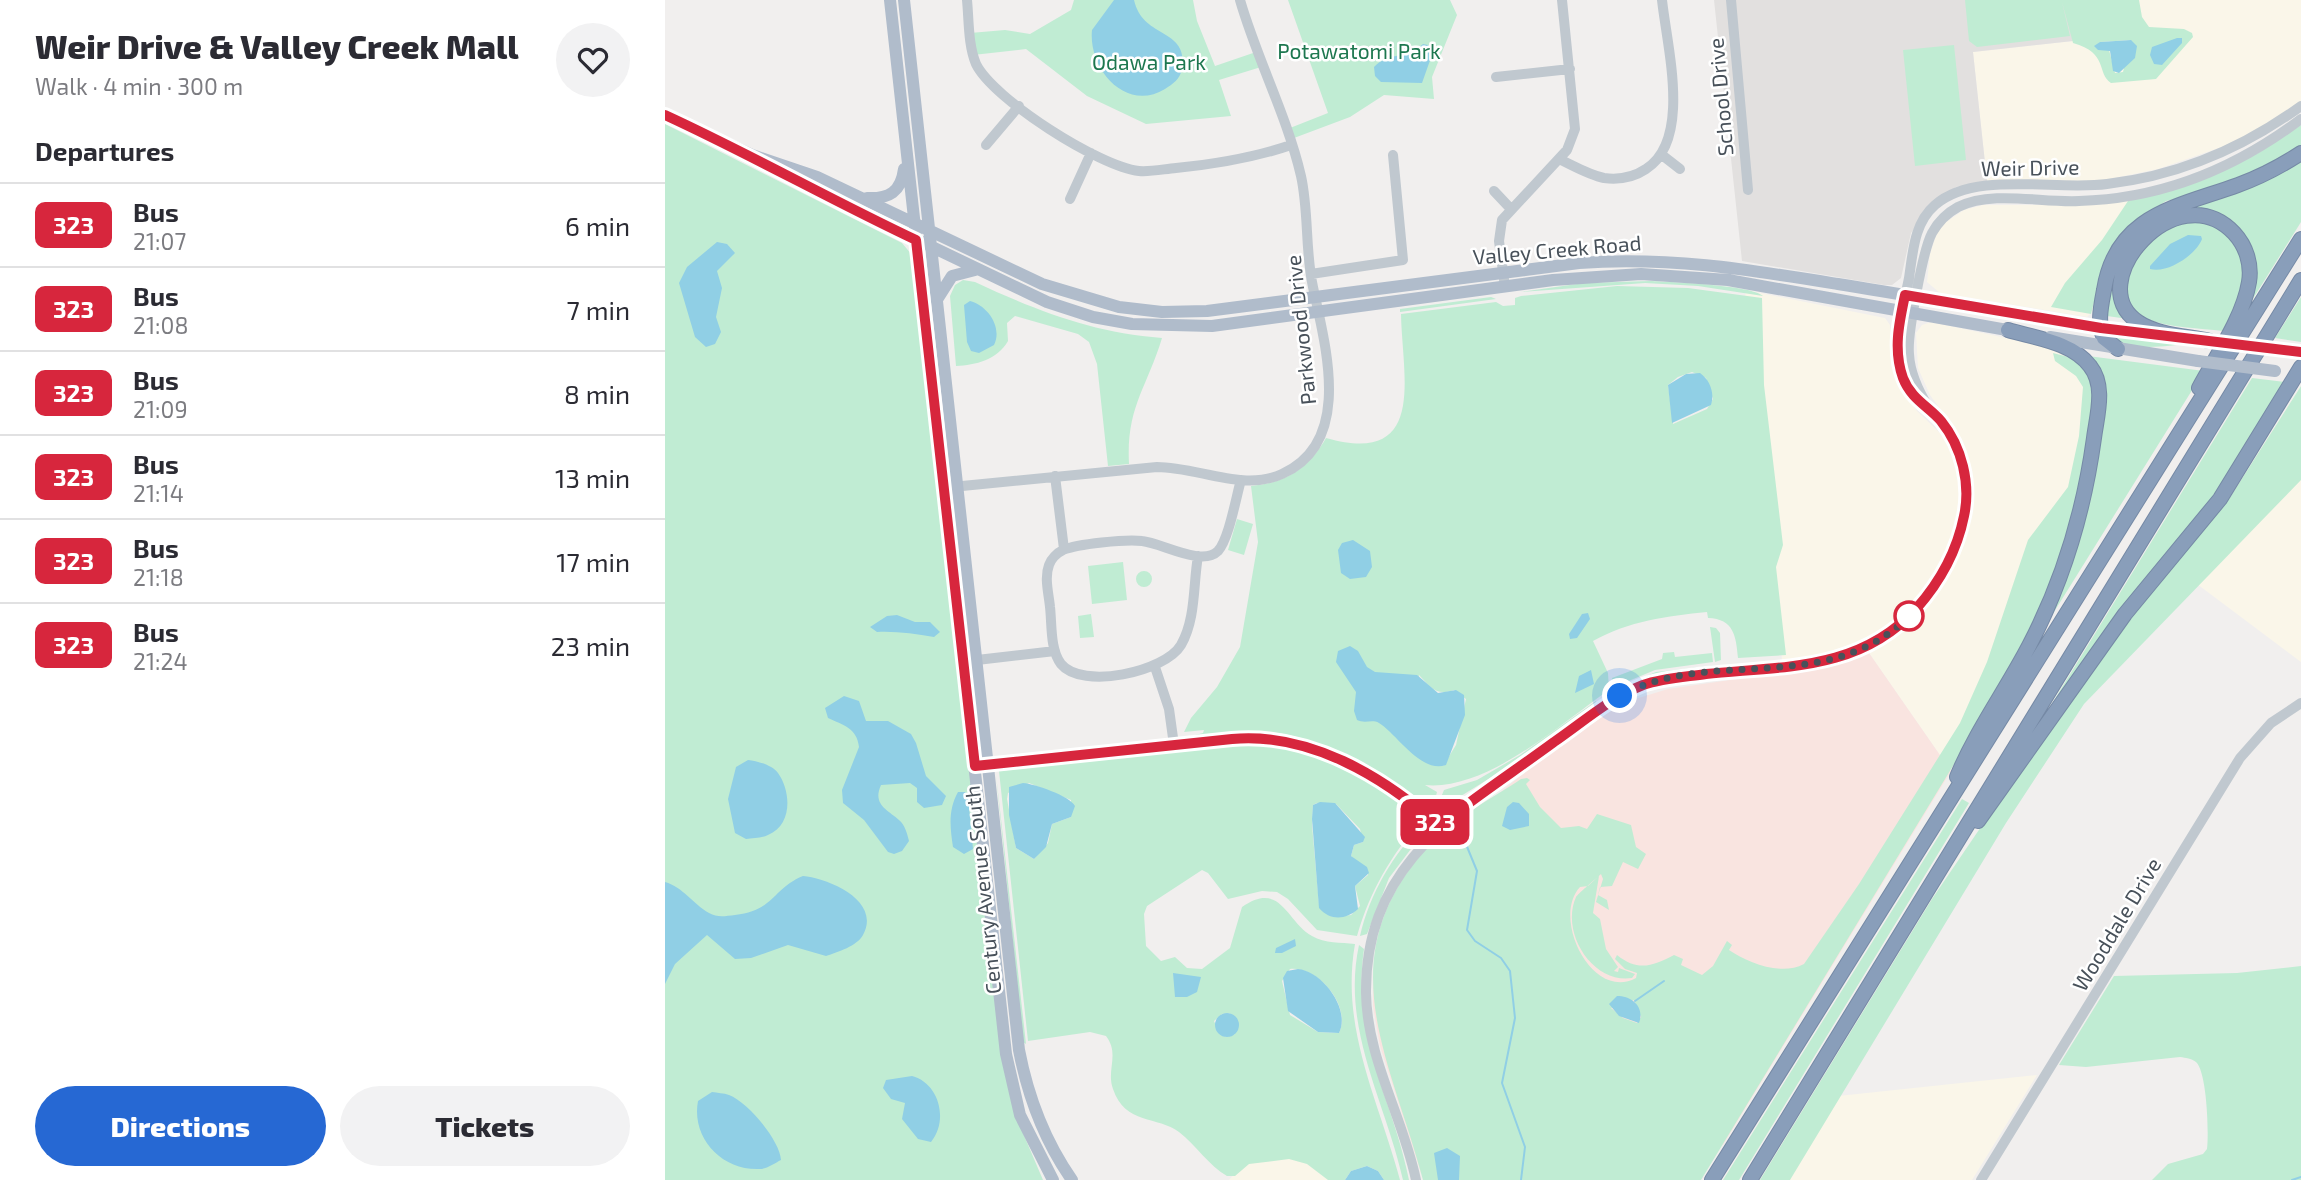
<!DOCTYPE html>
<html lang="en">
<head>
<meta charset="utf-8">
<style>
	body { margin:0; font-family:"Exo 2",sans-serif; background:#f2f2f3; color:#2b2b33; height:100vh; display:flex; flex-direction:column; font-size:26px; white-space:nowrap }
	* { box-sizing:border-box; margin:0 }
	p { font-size:23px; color:#7c7c81 }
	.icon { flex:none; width:38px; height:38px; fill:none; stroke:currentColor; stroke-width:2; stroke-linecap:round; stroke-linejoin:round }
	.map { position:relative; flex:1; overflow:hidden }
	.drawer { display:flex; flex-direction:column; background:#fff; width:665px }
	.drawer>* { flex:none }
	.badge { padding:0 14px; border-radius:10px; font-size:24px; line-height:46px }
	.you { position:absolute; width:35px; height:35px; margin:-18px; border:5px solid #fff; border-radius:50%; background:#1a73e8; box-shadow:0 0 0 10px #1a73e833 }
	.map>.badge { position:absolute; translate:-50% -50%; box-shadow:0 0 0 4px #fff }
	h2 { padding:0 35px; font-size:26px; line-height:63px }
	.round { display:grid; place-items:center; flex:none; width:74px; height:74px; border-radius:37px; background:#f2f2f3 }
	.overview { display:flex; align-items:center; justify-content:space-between; height:119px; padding:0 35px }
	h1 { font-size:33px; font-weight:800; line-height:52px }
	.button { display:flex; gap:14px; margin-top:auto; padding:14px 35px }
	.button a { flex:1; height:80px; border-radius:42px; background:#2668d3; color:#fff; font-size:28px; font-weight:800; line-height:80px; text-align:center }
	.button a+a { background:#f2f2f3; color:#2b2b33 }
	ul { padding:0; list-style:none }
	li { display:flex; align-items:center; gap:21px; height:84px; padding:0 35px; border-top:2px solid #e1e1e2 }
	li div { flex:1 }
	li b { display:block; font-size:26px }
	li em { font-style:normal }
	li .badge { min-width:77px; font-weight:700; text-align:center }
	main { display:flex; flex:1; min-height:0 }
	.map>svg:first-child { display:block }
</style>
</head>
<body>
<main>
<section class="drawer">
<div class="overview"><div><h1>Weir Drive &amp; Valley Creek Mall</h1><p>Walk · 4 min · 300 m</p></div><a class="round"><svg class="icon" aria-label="heart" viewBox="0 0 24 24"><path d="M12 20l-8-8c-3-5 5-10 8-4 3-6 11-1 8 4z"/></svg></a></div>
<h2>Departures</h2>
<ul>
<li><span class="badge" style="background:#d7263d;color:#fff">323</span><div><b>Bus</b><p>21:07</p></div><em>6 min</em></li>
<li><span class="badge" style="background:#d7263d;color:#fff">323</span><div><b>Bus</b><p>21:08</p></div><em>7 min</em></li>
<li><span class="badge" style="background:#d7263d;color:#fff">323</span><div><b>Bus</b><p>21:09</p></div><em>8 min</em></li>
<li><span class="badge" style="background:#d7263d;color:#fff">323</span><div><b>Bus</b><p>21:14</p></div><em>13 min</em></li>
<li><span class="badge" style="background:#d7263d;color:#fff">323</span><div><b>Bus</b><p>21:18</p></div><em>17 min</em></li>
<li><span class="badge" style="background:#d7263d;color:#fff">323</span><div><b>Bus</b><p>21:24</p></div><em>23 min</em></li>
</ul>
<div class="button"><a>Directions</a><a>Tickets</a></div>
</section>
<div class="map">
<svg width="1636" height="1180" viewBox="0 0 1636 1180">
	<rect width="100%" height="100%" fill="#f1efee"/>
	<!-- commercial -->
	<path fill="#faf6e9" d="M 1399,0 L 1636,0 L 1636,102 L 1577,140 L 1493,169 L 1435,181 L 1322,181 L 1308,52 L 1408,41 Z
		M 1484,196 L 1488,208 L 1462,228 L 1443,256 L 1436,271 L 1429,310 L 1422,317 L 1275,293 L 1262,282 L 1265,254 L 1272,233 L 1281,222 L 1299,210 L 1318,205 L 1428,205 Z
		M 1080,290 L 1220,318 L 1225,325 L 1227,361 L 1236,390 L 1252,411 L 1276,434 L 1289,458 L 1294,476 L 1295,502 L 1290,527 L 1279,559 L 1264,585 L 1223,628 L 1198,644 L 1158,656 L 1117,660 Z
		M 1266,322 L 1393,349 L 1419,365 L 1424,445 L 1336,687 L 1286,771 L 1204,653 L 1241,627 L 1266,599 L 1290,563 L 1304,521 L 1306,481 L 1298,449 L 1288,427 L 1265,395 L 1253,368 L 1251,333 L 1257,325 Z
		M 1636,386 L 1636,662 L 1504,563 L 1564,499 Z
		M 1372,1075 L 1307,1180 L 1095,1180 L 1145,1099 Z
		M 639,1157 L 666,1180 L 564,1180 L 579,1163 Z"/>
	<!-- education -->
	<path fill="#e2e0df" d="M 1049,0 L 1399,0 L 1408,41 L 1308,52 L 1322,181 L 1291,187 L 1270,200 L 1246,233 L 1236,278 L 1227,285 L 1219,285 L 1077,261 Z"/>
	<!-- medical -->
	<path fill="#f9e4e0" d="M 1204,653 L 1286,771 L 1058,1145 L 756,1173 L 715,1046 L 708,1006 L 708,976 L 715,935 L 734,887 L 810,807 L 831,796 L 871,763 L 957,703 L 1003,689 L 1168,665 Z"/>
	<!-- green -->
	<path fill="#c0ecd3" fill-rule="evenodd" d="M 409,0 L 528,0 L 532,21 L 550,66 L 591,52 L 596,67 L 554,80 L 566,116 L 481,124 L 422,96 L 361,49 L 308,55 L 305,33 L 340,30 L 365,34 L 406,10 Z
		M 623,0 L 785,0 L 792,15 L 767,77 L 769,99 L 719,95 L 685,117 L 629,138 L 625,128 L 663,113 Z
		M 1300,0 L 1474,0 L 1477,17 L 1484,27 L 1519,29 L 1527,33 L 1528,37 L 1491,79 L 1446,83 C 1431,73 1444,53 1408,43 L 1397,2 L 1405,36 L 1312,47 L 1304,41 ZM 1466,40 L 1458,72 L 1450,73 L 1444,50 L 1433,50 L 1435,42 Z
		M 1289,45 L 1301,160 L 1250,166 L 1238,50 Z
		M 0,124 L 237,243 L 247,255 L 352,1119 L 378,1180 L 0,1180 Z
		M 1636,125 L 1636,149 L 1626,156 L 1540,192 L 1501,201 L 1469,222 L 1452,240 L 1439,263 L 1426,314 L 1386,307 L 1400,283 L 1437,240 L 1463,201 L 1556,172 L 1595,152 Z
		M 1636,157 L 1636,222 L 1574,321 L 1585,294 L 1577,236 L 1514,212 Z
		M 1530,220 C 1539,223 1554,225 1560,232 C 1592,261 1575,300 1558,331 C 1535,328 1504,328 1482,319 C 1442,301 1468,245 1498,228 C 1507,224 1520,222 1530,220 Z
		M 1459,253 L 1463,319 L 1442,316 L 1445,292 Z
		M 298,280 L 310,282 C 372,311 429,333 497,338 C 482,388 461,407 464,464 L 443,466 L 432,364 L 424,342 L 413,334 L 350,316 L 342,323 L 343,341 C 332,360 311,365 291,366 L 285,296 L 290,285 Z
		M 985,281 C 1006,282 1086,285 1098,296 L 1033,286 L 980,283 L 855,292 L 919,283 Z
		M 952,286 L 1023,288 L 1097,298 L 1099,385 L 1118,545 L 1111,567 L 1121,655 L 1073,658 C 1071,636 1069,619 1043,618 L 1042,612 C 1002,616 964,621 928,641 L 943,673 L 944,690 C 895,724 822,791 760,785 L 772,792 L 767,811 C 725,776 659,737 604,732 C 576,729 547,735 519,738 L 538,733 L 539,730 L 519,732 L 526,718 L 552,687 L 575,647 L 593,542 L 586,486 C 621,483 644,468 661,438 C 763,467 737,376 736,314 L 831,302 L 838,306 L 850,305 L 850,298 L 856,296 ZM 1027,372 L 1041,378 L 1048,399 L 1042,409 L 1008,424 L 1003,385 L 1013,377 ZM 754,675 C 766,688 771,696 789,690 L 801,699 L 791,745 L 778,766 L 768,765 L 757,758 Z
		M 826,297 L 831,299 L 735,312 L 735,309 Z
		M 1636,297 L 1636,342 L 1610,338 Z
		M 1448,334 L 1521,343 L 1521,344 C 1502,346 1457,353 1448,334 Z
		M 1388,353 L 1415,360 L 1429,382 L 1422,459 L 1397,563 L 1336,687 L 1036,1180 L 758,1180 C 725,1055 659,955 769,840 C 794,814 827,799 856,779 L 862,778 L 865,780 L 861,784 L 875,807 L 896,828 L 914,826 L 922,829 L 932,814 L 966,825 L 971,847 L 981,854 L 973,869 L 958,862 L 947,886 L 935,887 L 933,895 L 942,900 L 944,910 L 931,902 L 938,879 L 936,874 L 923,886 L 915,887 C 886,918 927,1002 971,978 L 972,973 L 960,969 L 950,959 L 952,955 C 973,972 988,966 1009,955 L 1018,959 L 1016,965 L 1037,975 L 1048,966 L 1062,941 L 1067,945 L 1064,950 C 1083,963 1116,976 1139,964 L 1194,884 L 1295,723 L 1322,662 L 1363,540 L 1403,487 L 1414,436 L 1418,387 L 1411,376 L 1390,361 ZM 969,1000 L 976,1017 L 972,1023 L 958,1018 L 946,1008 Z
		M 1423,356 L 1539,371 L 1384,620 L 1437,404 Z
		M 1587,378 L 1620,382 L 1543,505 L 1372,728 Z
		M 1636,386 L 1636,480 L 1419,704 L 1341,823 L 1125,1180 L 1095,1180 L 1267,899 L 1322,818 L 1456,624 L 1564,499 Z
		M 572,519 L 588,524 L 579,555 L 563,550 Z
		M 458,562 L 462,600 L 427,604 L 423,566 Z
		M471 579a8 8 0 1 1 16 0a8 8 0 1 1-16 0Z
		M 426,614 L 429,637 L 415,638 L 413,616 Z
		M 1045,627 L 1051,628 L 1055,633 L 1056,660 L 1050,662 Z
		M 1009,652 L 1010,657 L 1047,653 L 1048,662 L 990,670 L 947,688 L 947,678 L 997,659 L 998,653 Z
		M 1053,665 L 995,674 L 948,690 L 991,672 Z
		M 931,701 L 932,704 L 843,767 L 770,812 L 779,790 L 812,780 L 855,755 Z
		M 586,744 C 643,744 716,782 757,820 C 726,855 705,891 692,936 L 652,930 L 623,899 L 612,892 L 597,891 L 563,899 L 543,873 L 537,870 L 482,906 L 479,914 L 481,946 L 496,961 L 510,957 L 522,968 L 537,969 L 565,948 L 577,907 C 616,880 621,921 647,936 C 660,944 676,942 690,944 C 675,1029 714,1101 735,1180 L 719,1180 L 713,1171 L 702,1166 L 686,1171 L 680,1180 L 663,1180 L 642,1164 L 624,1159 L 584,1164 L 570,1176 L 562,1176 C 544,1166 531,1145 514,1132 C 493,1116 460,1125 448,1089 C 441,1070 455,1054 441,1036 L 425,1032 L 363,1041 L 334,771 ZM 364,783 L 406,800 L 406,817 L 387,824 L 383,843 L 369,859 L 351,848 L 342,799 L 343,793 ZM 652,803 L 671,804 L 695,829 L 698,842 L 689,845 L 686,856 L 703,871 L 703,875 L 690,886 L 695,906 L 686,915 L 668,917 L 654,904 L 647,825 L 648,805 ZM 625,969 C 653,966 687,1006 674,1033 L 653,1032 L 625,1015 L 617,981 ZM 565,1013 L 570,1034 L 561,1037 L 554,1033 L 549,1021 L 557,1014 Z
		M 331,775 L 334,801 L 361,1044 L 358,1042 Z
		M 1297,799 L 1304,803 L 1074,1180 L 1058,1180 Z
		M 759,823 L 758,833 L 724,878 L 702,934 L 695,936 C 705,893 728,854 759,823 Z
		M 934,876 L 928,913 L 935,919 L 941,949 L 953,967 L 949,971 L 953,972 L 954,968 L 970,974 L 967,978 C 928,984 895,933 911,897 C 912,895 930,879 934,876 Z
		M 694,945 L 699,949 C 686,1040 727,1095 744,1180 L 738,1180 C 720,1100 676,1029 694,945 Z
		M 1636,966 L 1636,1180 L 1487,1180 L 1503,1164 L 1538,1154 L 1542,1149 C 1544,1133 1542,1072 1531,1062 C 1526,1058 1521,1058 1515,1057 L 1421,1067 L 1394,1065 L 1449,976 L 1572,973 Z"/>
	<!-- water -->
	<path fill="#90cfe5" d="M 449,0 L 469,0 C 478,40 524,27 517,69 C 515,79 508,84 500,89 C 461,113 423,69 427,30 Z
		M 1512,38 L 1517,38 L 1517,43 L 1497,65 L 1489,64 L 1485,55 L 1487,47 Z
		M 1466,40 L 1472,46 L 1470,58 L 1454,73 L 1448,71 L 1445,51 L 1433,50 L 1429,46 L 1435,42 Z
		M 758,44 L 763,45 L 768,52 L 757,83 L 716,82 L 710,76 L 709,67 C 723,52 743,59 758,44 Z
		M 1523,235 L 1536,236 L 1537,239 C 1531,255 1502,274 1485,269 L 1485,266 L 1505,244 Z
		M 52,242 L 62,244 L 70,253 L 52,271 L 57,288 L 51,317 L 56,332 L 50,344 L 41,347 L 30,337 L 14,283 L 22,267 Z
		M 305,301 C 322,305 338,327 329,345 L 314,353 L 306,351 L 302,342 L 299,305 Z
		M 1035,373 C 1045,380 1050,393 1046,405 L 1007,423 L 1003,385 L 1021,374 Z
		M 688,540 L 705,551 L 707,567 L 701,577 L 685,579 L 676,573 L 673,550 L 677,543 Z
		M 923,613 L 925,619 L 912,638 L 905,639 L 904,634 L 917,614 Z
		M 232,615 L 250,622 L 265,622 L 275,632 L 269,637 C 250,634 231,631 212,632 L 205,627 L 222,616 Z
		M 685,646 L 693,651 L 702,667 L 710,672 L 752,675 L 773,693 L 791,690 L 799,695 L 800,715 L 781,765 C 756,774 732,734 714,723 C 707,719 700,724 692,720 L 689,711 L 691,692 L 671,662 L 673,651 Z
		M 926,670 L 929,684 L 910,693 L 914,676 Z
		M 179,696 L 194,701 L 201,721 L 223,721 L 246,734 L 251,743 L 261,776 L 281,796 L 277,805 L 259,808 L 252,802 L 252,788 L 245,783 L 216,785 C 207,805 223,810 234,820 C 240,825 242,833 244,841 L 237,851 L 229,854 L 223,852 L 199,820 L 178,803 L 177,790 L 194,747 C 192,728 178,725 163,718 L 160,708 Z
		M 83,760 C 92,761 107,765 113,773 C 126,791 128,825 103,835 C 97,838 88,838 81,839 L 70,833 L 63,799 L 71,767 Z
		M 358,783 C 370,784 405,796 410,806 L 406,817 L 387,824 L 381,847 L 369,859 L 351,848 L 344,815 L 344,787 Z
		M 293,792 L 300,792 L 303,796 L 308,849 L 299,854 L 288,847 C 285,827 283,810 293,792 Z
		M 655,802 L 670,803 L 700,837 L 698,842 L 689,845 L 686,856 L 702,867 L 704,873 L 690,886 L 693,909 C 681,920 665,921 654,908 L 647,819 L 648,805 Z
		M 848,802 L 854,803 L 864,814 L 864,826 L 845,830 L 837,826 L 842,807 Z
		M 138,876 C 162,878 217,900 198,935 C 192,946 173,952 161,956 L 123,945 L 86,958 L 70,959 L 42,935 L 10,964 L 0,984 L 0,882 C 18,887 28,904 44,913 C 53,918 60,916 70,915 C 109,911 108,888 138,876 Z
		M 630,939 L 631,946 L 617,953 L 610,953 L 611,948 Z
		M 633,969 C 657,971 686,1009 674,1033 L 653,1032 L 623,1011 L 618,978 L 622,971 Z
		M 508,973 L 536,977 L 532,992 L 522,997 L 510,997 Z
		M 952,996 C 967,996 980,1007 974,1023 L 954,1016 L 944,1004 Z
		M550 1025a12 12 0 1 1 24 0a12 12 0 1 1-24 0Z
		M 247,1076 C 274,1083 284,1120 266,1142 L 253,1139 L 237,1119 L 240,1103 L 226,1099 L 218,1088 L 221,1080 Z
		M 47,1092 C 52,1093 59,1093 64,1095 C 83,1102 115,1141 116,1160 C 110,1163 102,1169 95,1169 C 57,1171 26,1138 33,1101 Z
		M 782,1148 L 795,1156 L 794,1180 L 773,1180 L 769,1153 Z
		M 702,1166 L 713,1171 L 719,1180 L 680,1180 L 686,1171 Z"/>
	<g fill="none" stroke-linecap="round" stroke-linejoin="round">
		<!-- stream -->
		<path stroke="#90cfe5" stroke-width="2" d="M 798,837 L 812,871 L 802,930 L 810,941 L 836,958 L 845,971 L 850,1018 L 837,1083 L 860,1147 L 856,1180
			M 970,1001 L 999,981
			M 1627,1180 L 1636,1177"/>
		<!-- highway casing -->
		<g stroke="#7589a5" stroke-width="16">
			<path id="highway" d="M 1453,349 L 1439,338 C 1432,323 1436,306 1439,290 C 1451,214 1513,207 1573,185 C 1595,177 1616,166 1636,153
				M 1534,388 C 1551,356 1578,318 1584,282 C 1587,264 1581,246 1569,233 C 1511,172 1415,284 1473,322 C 1492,335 1522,336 1545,341
				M 1292,777 C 1311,731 1341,690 1364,646 C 1398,581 1419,511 1429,438 C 1432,415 1441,386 1425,366 C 1407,342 1370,338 1343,330
				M 1313,821 L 1460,614 L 1555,499 L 1636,367
				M 1047,1180 L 1636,239
				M 1085,1180 L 1636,280"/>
		</g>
		<!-- minor -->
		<path stroke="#c0c8cf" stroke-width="10" d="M 302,0 C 304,20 303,45 311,64 C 328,99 435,167 474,171 C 486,172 499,169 511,168 C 552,164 588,158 626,145
			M 1066,0 L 1083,190
			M 831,77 L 905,69
			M 321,145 L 354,106
			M 997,155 L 1015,169
			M 894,159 C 909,166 924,175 939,178 C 954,180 969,177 981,169 C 1027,140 1002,47 997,0
			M 829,191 L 845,208
			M 405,199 L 426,153
			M 646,274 L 738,260 L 728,155
			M 840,287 L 834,241 L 837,220 L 902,150 L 910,129 L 897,0
			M 1264,408 C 1254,392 1245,373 1244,354 C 1242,335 1258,250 1267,233 C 1273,222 1282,213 1293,207 C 1328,190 1376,203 1414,201 C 1496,199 1571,168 1636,119
			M 390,476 L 399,549
			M 287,487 L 492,467 C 533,467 578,492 617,474 C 689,442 660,345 648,287 C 640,251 644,212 636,176 C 622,116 592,59 575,0
			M 533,556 C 528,585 531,619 516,645 C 500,672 417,690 396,664 C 385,650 387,624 385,607 C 384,595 379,578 384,565 C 386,559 392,553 398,550 C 412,544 461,539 477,541 C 497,543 537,567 553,551 C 564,539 571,497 576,480
			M 312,660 L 390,651
			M 490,667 L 504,709 L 509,745
			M 318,766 L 567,739 C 644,732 719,776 774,826
			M 751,1180 C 738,1117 702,1059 701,993 C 700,867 788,815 879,750 C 911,727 944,696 983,684 C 1002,677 1023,676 1044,674 C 1137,664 1221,668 1276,577 C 1304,530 1314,465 1275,420 C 1260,403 1244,396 1237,373 C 1226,341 1238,310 1244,278 C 1248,252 1249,223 1270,205 C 1310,170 1391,191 1442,184 C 1512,176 1578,148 1636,106
			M 1316,1180 L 1575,758 L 1606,723 L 1636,703"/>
		<!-- major -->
		<path stroke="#b0bccb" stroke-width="12" d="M 225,0 L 341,1054 L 355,1115 L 388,1180
			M 239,0 L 354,1050 C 363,1097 379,1140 407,1180
			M 0,115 L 87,155 L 152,177 L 377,284 L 454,307 L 497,312 L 542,311 L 914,263 C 1002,256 1086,270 1173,284 C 1280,301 1386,322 1494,335
			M 109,167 L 144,188 L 382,302 L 428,317 L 467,324 L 547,326 L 888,280 L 976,274 L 1063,280 L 1353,332
			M 202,198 C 224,199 236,192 239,169
			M 273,298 L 287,276 L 310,270
			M 1385,337 L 1533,361"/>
		<!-- highway -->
		<use href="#highway" stroke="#899eba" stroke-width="14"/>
		<!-- major-bridge -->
		<path stroke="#b0bccb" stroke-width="12" d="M 1545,341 L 1623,350
			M 1533,361 L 1610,371"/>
	</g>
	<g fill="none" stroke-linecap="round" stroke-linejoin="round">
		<!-- line casing -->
		<g stroke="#fff" stroke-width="16">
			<path id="line" d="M 0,115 C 85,154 166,200 251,240 L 310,766 L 567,739 C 644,732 718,776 774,826 C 811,796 851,770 889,742 C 918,722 945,698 978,685 C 998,678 1020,677 1041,674 C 1119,666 1194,671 1251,609 C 1275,582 1292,551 1299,516 C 1306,484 1297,447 1276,421 C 1263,406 1246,399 1238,378 C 1228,350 1234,323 1240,295 L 1436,328 L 1636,352"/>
		</g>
		<!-- line -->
		<use href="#line" stroke="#d7263d" stroke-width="10"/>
		<!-- walk -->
		<path stroke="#48515a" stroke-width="7" stroke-dasharray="0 12.6" d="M 955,696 C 1047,645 1164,699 1246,614 L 1244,616"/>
	</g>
	<!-- markers -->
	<circle fill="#fff" stroke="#d7263d" stroke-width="3.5" cx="1244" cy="616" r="14"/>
	<g text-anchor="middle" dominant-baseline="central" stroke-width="5" stroke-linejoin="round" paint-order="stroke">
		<!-- park labels -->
		<g font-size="21" fill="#1d774f" stroke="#fff">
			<text x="694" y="50">Potawatomi Park</text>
			<text x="484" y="61">Odawa Park</text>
		</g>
		<!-- street labels -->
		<g font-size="21" fill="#48515a" stroke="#fff">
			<text transform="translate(1055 97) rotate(-95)">School Drive</text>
			<text transform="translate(1365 167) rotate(-1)">Weir Drive</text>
			<text transform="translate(892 249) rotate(-5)">Valley Creek Road</text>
			<text transform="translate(635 330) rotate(-96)">Parkwood Drive</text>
			<text transform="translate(317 890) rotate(-96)">Century Avenue South</text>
			<text transform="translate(1451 924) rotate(-59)">Wooddale Drive</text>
		</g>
	</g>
</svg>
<div class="you" style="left:955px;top:696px"></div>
<b class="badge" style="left:770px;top:822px;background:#d7263d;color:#fff">323</b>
</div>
</main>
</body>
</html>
